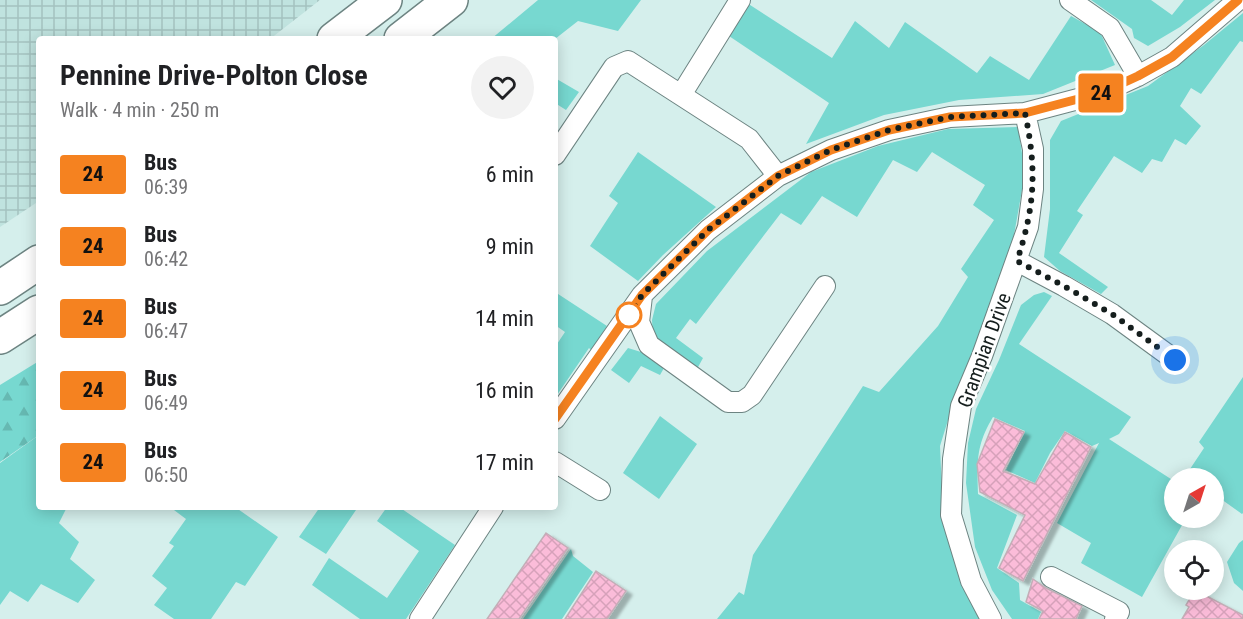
<!DOCTYPE html>
<html lang="en">
<head>
<meta charset="utf-8">
<style>
	body { margin:0; font-family:"Roboto Condensed",sans-serif; background:#f2f2f2; color:#202124; height:100vh; display:flex; flex-direction:column; font-size:22px; white-space:nowrap }
	* { box-sizing:border-box; margin:0 }
	p { font-size:20px; color:#757577 }
	.icon { flex:none; width:33px; height:33px; fill:none; stroke:currentColor; stroke-width:2; stroke-linecap:round; stroke-linejoin:round }
	.map { position:relative; flex:1; overflow:hidden }
	.details { position:absolute; left:36px; top:36px; width:522px; height:474px; display:flex; flex-direction:column; background:#fff; border-radius:6px; box-shadow:0 3px 15px #0003 }
	.details>* { flex:none }
	.badge { padding:0 12px; border-radius:4px; font-size:21px; line-height:39px }
	.needle { width:39px; rotate:39deg }
	.fabs { position:absolute; left:1164px; top:468px; display:grid; gap:12px }
	.fabs a { display:grid; place-items:center; width:60px; height:60px; border-radius:50%; background:#fff; box-shadow:0 3px 15px #0003; font-size:30px }
	.you { position:absolute; width:30px; height:30px; margin:-15px; border:4px solid #fff; border-radius:50%; background:#1a73e8; box-shadow:0 0 0 9px #1a73e833 }
	.map>.badge { position:absolute; translate:-50% -50%; box-shadow:0 0 0 3px #fff }
	.round { display:grid; place-items:center; flex:none; width:63px; height:63px; border-radius:32px; background:#f2f2f2 }
	.headline { display:flex; align-items:center; justify-content:space-between; height:102px; padding:0 24px }
	h1 { font-size:28px; font-weight:700; line-height:45px }
	ul { padding:0; list-style:none }
	li { display:flex; align-items:center; gap:18px; height:72px; padding:0 24px }
	li div { flex:1 }
	li b { display:block; font-size:22px }
	li em { font-style:normal }
	li .badge { min-width:66px; font-weight:700; text-align:center }
	.map>svg:first-child { display:block }
</style>
</head>
<body>
<div class="map">
<svg width="1243" height="619" viewBox="0 0 1243 619">
	<defs>
		<pattern id="industrial-grid" width="8" height="8" patternUnits="userSpaceOnUse" patternTransform="scale(1.5)"><rect width="8" height="8" fill="#c0e3df"/><path d="M0 4h8M4 0v8" fill="none" stroke="#a4c2bf"/></pattern>
		<pattern id="forest-firs" width="22" height="20" patternUnits="userSpaceOnUse" patternTransform="scale(1.5)"><rect width="22" height="20" fill="#77d8d0"/><path d="M5 1l3.5 6h-7zM16 11l3.5 6h-7z" fill="#66b9b2"/></pattern>
		<pattern id="building-cross-hatch" width="8" height="8" patternUnits="userSpaceOnUse" patternTransform="scale(1.5)"><rect width="8" height="8" fill="#fbbcd9"/><path d="M0 0l8 8M0 8l8-8" fill="none" stroke="#d6a1ba"/></pattern>
		<filter id="shadow"><feDropShadow dx="6" dy="4" stdDeviation="1.5" flood-color="#0004"/></filter>
	</defs>
	<rect width="100%" height="100%" fill="#d5efec"/>
	<!-- industrial -->
	<path fill="url(#industrial-grid)" d="M 0,0 L 320,0 L 270,39 L 39,39 L 39,201 L 0,227 Z"/>
	<!-- grass -->
	<path fill="#77d8d0" d="M 538,0 L 641,0 L 618,31 L 578,21 L 555,39 L 491,39 Z
		M 1091,0 L 1151,0 L 1172,15 L 1184,0 L 1215,0 L 1180,27 L 1148,46 L 1134,38 L 1132,29 Z
		M 747,3 L 832,58 L 855,21 L 889,48 L 905,22 L 977,73 L 990,56 L 1029,80 L 1071,16 L 1100,32 L 1115,65 L 1043,94 L 959,100 L 884,115 L 806,144 L 829,103 L 729,36 Z
		M 1243,13 L 1243,42 L 1240,41 L 1201,94 L 1191,88 L 1180,106 L 1201,126 L 1186,145 L 1175,139 L 1162,162 L 1152,159 L 1142,173 L 1114,156 L 1077,211 L 1083,215 L 1059,253 L 1108,287 L 1101,294 L 1060,271 L 1044,257 L 1050,209 L 1050,140 L 1061,121 L 1148,86 L 1204,45 Z
		M 555,78 L 579,92 L 566,110 L 555,103 Z
		M 1018,127 L 1025,173 L 1014,235 L 1004,271 L 953,404 L 940,446 L 943,515 L 980,619 L 717,619 L 739,592 L 744,595 L 753,555 L 863,386 L 879,392 L 938,326 L 968,277 L 961,269 L 994,220 L 973,205 L 985,185 L 932,152 L 917,172 L 893,160 L 857,217 L 822,196 L 801,225 L 781,213 L 696,324 L 690,319 L 676,338 L 703,358 L 697,369 L 653,336 L 652,320 L 656,304 L 707,251 L 811,172 L 878,146 L 948,129 Z
		M 638,152 L 716,207 L 663,255 L 638,281 L 590,246 L 618,203 L 609,196 Z
		M 555,292 L 607,326 L 591,350 L 589,348 L 555,398 L 555,347 L 565,332 L 555,325 Z
		M 1044,292 L 1052,296 L 1019,344 L 1131,417 L 1119,434 L 1109,439 L 1174,481 L 1174,518 L 1186,518 L 1142,597 L 1081,563 L 1091,543 L 1057,523 L 1099,443 L 1092,446 L 1065,431 L 1050,453 L 1035,483 L 1006,470 L 1025,431 L 993,417 C 976,445 977,462 978,494 L 1017,515 L 997,568 L 1019,583 L 1020,600 L 1041,612 L 1038,619 L 1012,619 L 992,590 L 975,547 L 966,483 L 968,443 L 976,409 L 999,360 L 1021,305 L 1034,295 Z
		M 628,348 L 641,352 L 664,368 L 660,375 L 641,366 L 629,383 L 611,370 Z
		M 1243,377 L 1243,513 L 1242,514 L 1214,494 L 1214,478 L 1192,478 L 1186,475 L 1204,448 L 1199,442 Z
		M 660,416 L 697,444 L 659,499 L 623,473 Z
		M 39,435 L 39,507 L 67,507 L 59,523 L 79,542 L 70,559 L 95,580 L 78,603 L 41,584 L 28,602 L 10,591 L 0,605 L 0,463 Z
		M 170,507 L 235,507 L 278,537 L 245,586 L 236,582 L 211,619 L 174,619 L 154,605 L 167,588 L 152,576 L 174,546 L 169,543 L 186,519 Z
		M 320,507 L 352,507 L 356,510 L 326,554 L 299,537 Z
		M 387,507 L 399,507 L 455,545 L 406,619 L 360,619 L 312,585 L 329,558 L 387,598 L 419,551 L 377,521 Z
		M 1243,540 L 1243,591 L 1234,583 L 1227,562 L 1239,543 Z
		M 571,549 L 573,556 L 593,572 L 562,619 L 523,619 Z"/>
	<!-- forest -->
	<path fill="url(#forest-firs)" d="M 39,361 L 39,435 L 0,462 L 0,385 Z"/>
	<!-- building -->
	<path fill="url(#building-cross-hatch)" stroke="#c3aeb7" stroke-width="1.5" filter="url(#shadow)" d="M 995,419 L 1024,432 L 1003,471 L 1035,484 L 1065,432 L 1091,447 L 1023,581 L 999,568 L 1025,515 L 980,492 L 977,464 Z
		M 546,533 L 568,548 L 519,619 L 487,619 Z
		M 596,571 L 626,591 L 607,619 L 565,619 Z
		M 1033,579 L 1046,588 L 1082,606 L 1076,619 L 1039,619 L 1043,611 L 1026,602 Z
		M 1195,590 L 1243,615 L 1243,619 L 1182,619 L 1189,607 L 1186,605 Z"/>
	<g fill="none" stroke-linecap="round" stroke-linejoin="round">
		<!-- street casing -->
		<g stroke="#6d8482" stroke-width="22">
			<path id="street" d="M 1070,0 L 1110,28 L 1138,76
				M 681,95 L 740,0
				M 555,155 L 614,67 L 628,61 L 749,139 L 778,176
				M 1017,261 L 1064,286 L 1112,314 L 1175,360
				M 642,296 L 639,322 L 649,345 L 728,402 L 742,402 L 752,395 L 825,286
				M 555,419 L 642,295 L 708,230 L 778,176 L 831,150 L 889,130 L 950,117 L 1025,113 L 1101,93 L 1138,76 L 1172,57 L 1238,0
				M 555,462 L 600,490
				M 1051,577 L 1119,612 L 1115,619
				M 420,619 L 493,507
				M 991,619 L 971,581 L 951,515 L 953,459 L 961,406 L 982,356 L 1028,227 L 1033,189 L 1033,149 L 1025,113"/>
		</g>
		<!-- highway casing -->
		<g stroke="#6d8482" stroke-width="36">
			<path id="highway" d="M 334,39 L 385,0
				M 401,39 L 451,0
				M 0,288 L 39,262
				M 0,337 L 39,312"/>
		</g>
		<!-- street -->
		<use href="#street" stroke="#fff" stroke-width="20"/>
		<!-- highway -->
		<use href="#highway" stroke="#fff" stroke-width="33"/>
	</g>
	<g fill="none" stroke-linecap="round" stroke-linejoin="round">
		<!-- line casing -->
		<g stroke="#fff" stroke-width="14">
			<path id="line" d="M 555,419 L 642,295 L 708,230 L 778,176 L 831,150 L 889,130 L 950,117 L 1025,113 L 1101,93 L 1138,76 L 1172,57 L 1238,0"/>
		</g>
		<!-- line -->
		<use href="#line" stroke="#f58220" stroke-width="9"/>
		<!-- walk -->
		<path stroke="#151e1d" stroke-width="6" stroke-dasharray="0 10.8" d="M 629,315 L 642,295 L 708,230 L 778,176 L 831,150 L 889,130 L 950,117 L 1025,113 C 1037,170 1035,206 1017,261 L 1064,286 L 1112,314 L 1175,360"/>
	</g>
	<!-- markers -->
	<circle fill="#fff" stroke="#f58220" stroke-width="3" cx="629" cy="315" r="12"/>
	<g text-anchor="middle" dominant-baseline="central" stroke-width="5" stroke-linejoin="round" paint-order="stroke">
		<!-- street labels -->
		<g font-size="20" fill="#151e1d" stroke="#fff">
			<text transform="translate(984 350) rotate(-70)">Grampian Drive</text>
		</g>
	</g>
</svg>
<div class="fabs">
<a><svg class="needle" viewBox="-14 -14 28 28"><path d="M0-13l5 13h-10z" fill="#e53935"/><path d="M0 13l5-13h-10z" fill="#757577"/></svg></a>
<a><svg class="icon" aria-label="locate" viewBox="0 0 24 24"><circle cx="12" cy="12" r="6"/><path d="M12 2v4M12 18v4M2 12h4M18 12h4"/></svg></a>
</div>
<div class="you" style="left:1175px;top:360px"></div>
<b class="badge" style="left:1101px;top:93px;background:#f58220;color:#111">24</b>
<section class="details">
<div class="headline"><div><h1>Pennine Drive-Polton Close</h1><p>Walk · 4 min · 250 m</p></div><a class="round"><svg class="icon" aria-label="heart" viewBox="0 0 24 24"><path d="M12 20l-8-8c-3-5 5-10 8-4 3-6 11-1 8 4z"/></svg></a></div>
<ul>
<li><span class="badge" style="background:#f58220;color:#111">24</span><div><b>Bus</b><p>06:39</p></div><em>6 min</em></li>
<li><span class="badge" style="background:#f58220;color:#111">24</span><div><b>Bus</b><p>06:42</p></div><em>9 min</em></li>
<li><span class="badge" style="background:#f58220;color:#111">24</span><div><b>Bus</b><p>06:47</p></div><em>14 min</em></li>
<li><span class="badge" style="background:#f58220;color:#111">24</span><div><b>Bus</b><p>06:49</p></div><em>16 min</em></li>
<li><span class="badge" style="background:#f58220;color:#111">24</span><div><b>Bus</b><p>06:50</p></div><em>17 min</em></li>
</ul>
</section>
</div>
</body>
</html>
